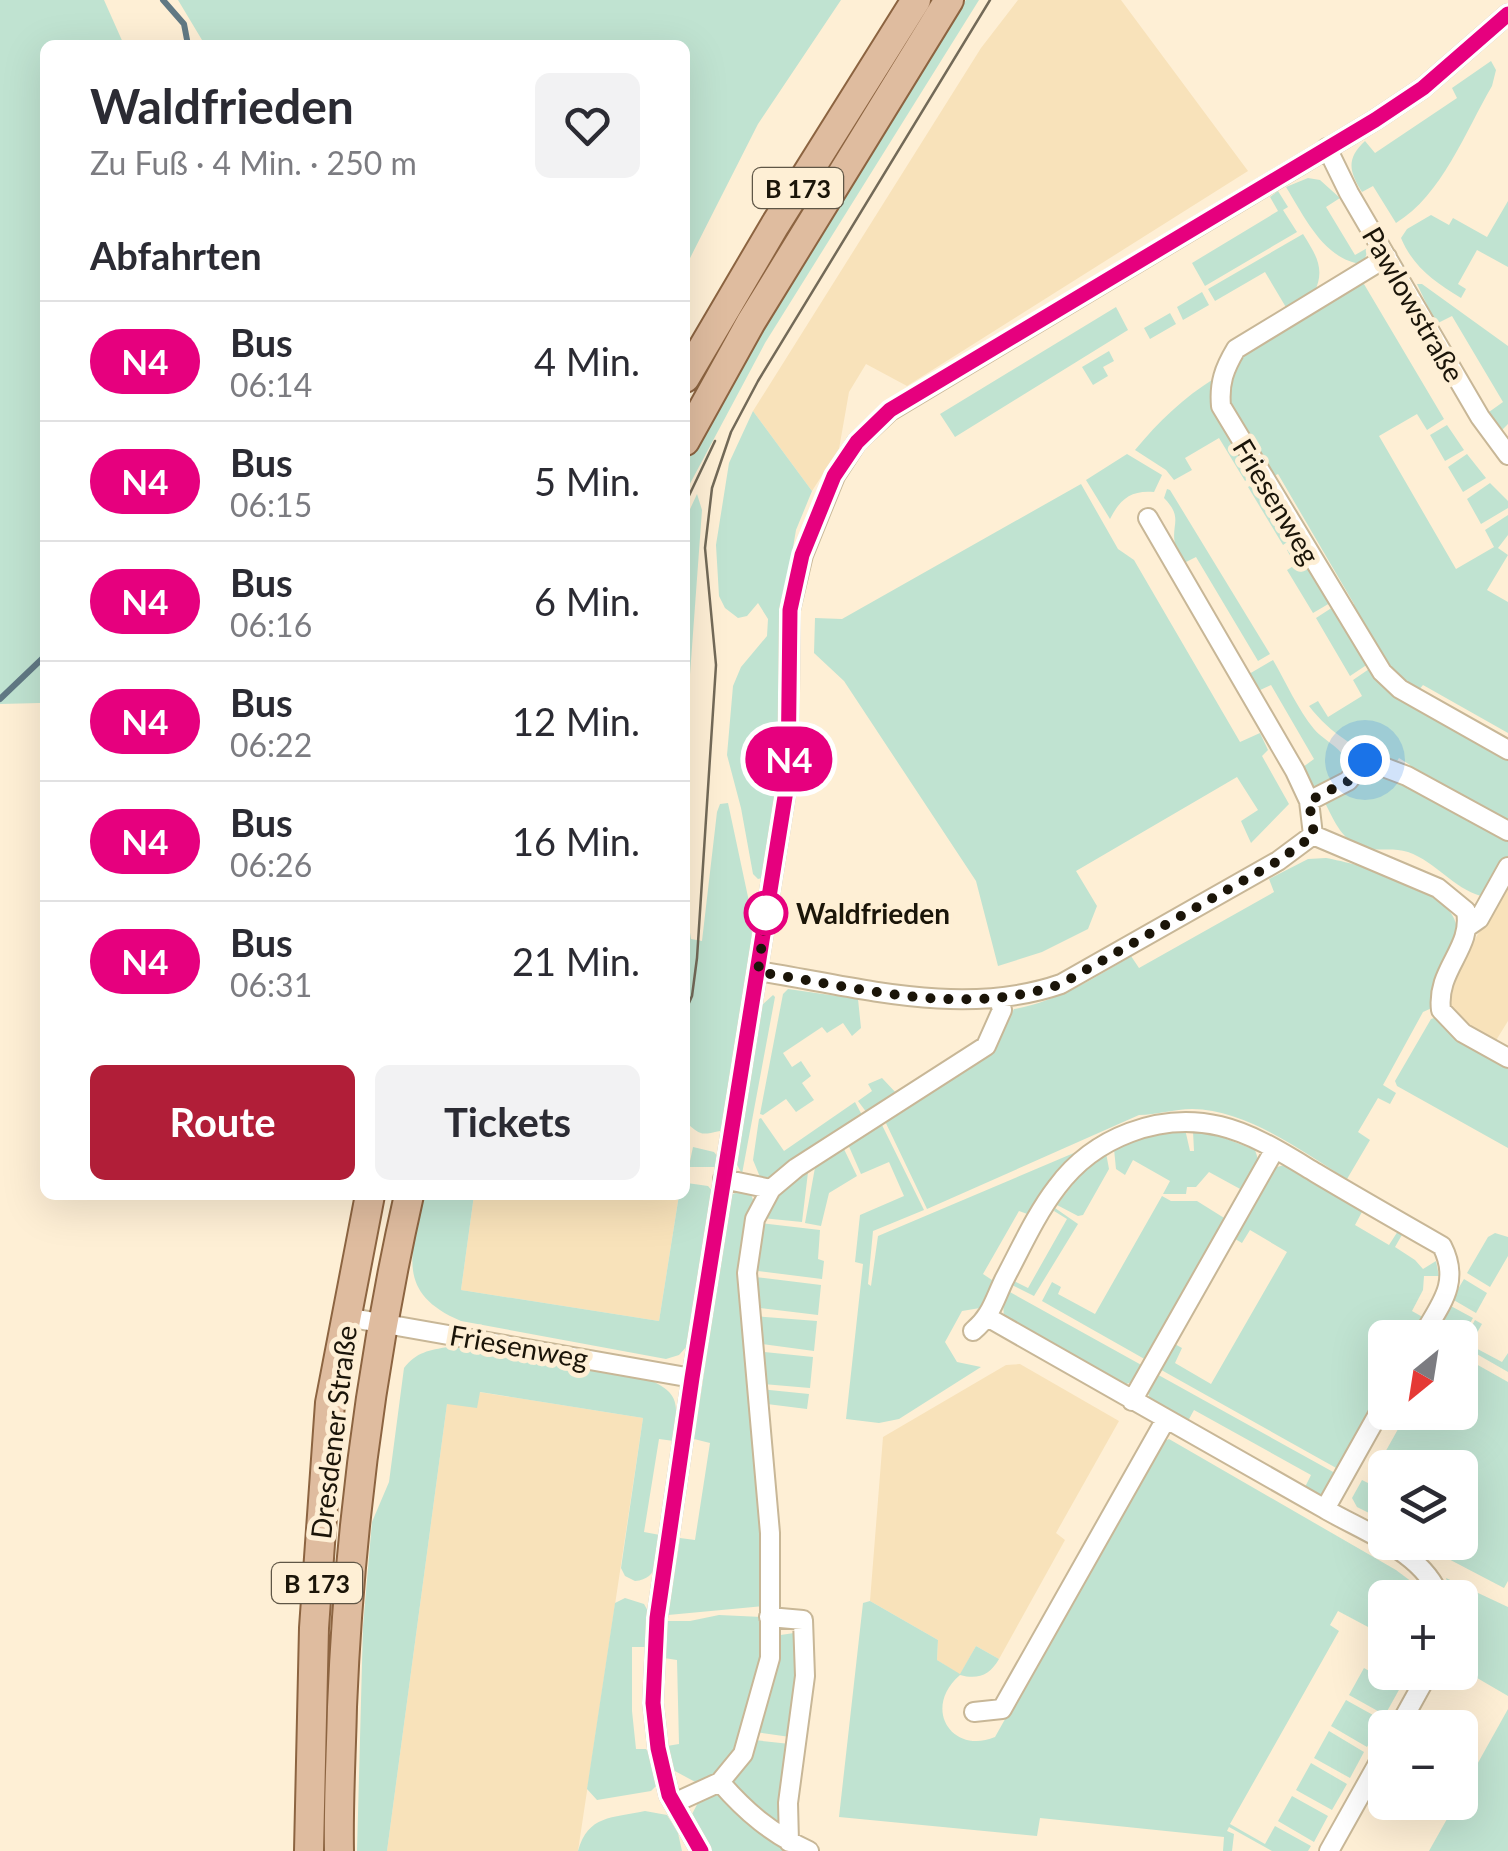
<!DOCTYPE html>
<html lang="de">
<head>
<meta charset="utf-8">
<style>
	body { margin:0; font-family:Lato,sans-serif; background:#f2f2f3; color:#2b2b33; height:100vh; display:flex; flex-direction:column; font-size:38px; white-space:nowrap }
	* { box-sizing:border-box; margin:0 }
	p { font-size:32px; color:#7c7c81 }
	.icon { flex:none; width:55px; height:55px; fill:none; stroke:currentColor; stroke-width:2; stroke-linecap:round; stroke-linejoin:round }
	.map { position:relative; flex:1; overflow:hidden }
	.side { position:absolute; left:40px; top:40px; width:650px; height:1160px; display:flex; flex-direction:column; background:#fff; border-radius:15px; box-shadow:0 10px 40px #0002 }
	.side>* { flex:none }
	.badge { padding:0 20px; border-radius:32px; font-size:35px; line-height:65px }
	.needle { width:65px; rotate:210deg }
	.fabs { position:absolute; left:1368px; top:1320px; display:grid; gap:20px }
	.fabs a { display:grid; place-items:center; width:110px; height:110px; border-radius:15px; background:#fff; box-shadow:0 10px 40px #0002; font-size:50px }
	.you { position:absolute; width:50px; height:50px; margin:-25px; border:8px solid #fff; border-radius:50%; background:#1a73e8; box-shadow:0 0 0 15px #1a73e833 }
	.map>.badge { position:absolute; translate:-50% -50%; box-shadow:0 0 0 5px #fff }
	h2 { padding:0 50px; font-size:38px; line-height:90px }
	.round { display:grid; place-items:center; flex:none; width:105px; height:105px; border-radius:15px; background:#f2f2f3 }
	.overview { display:flex; align-items:center; justify-content:space-between; height:170px; padding:0 50px }
	h1 { font-size:48px; font-weight:700; line-height:75px }
	.primary-button { display:flex; gap:20px; margin-top:auto; padding:20px 50px }
	.primary-button a { flex:1; height:115px; border-radius:15px; background:#b11e38; color:#fff; font-size:40px; font-weight:700; line-height:115px; text-align:center }
	.primary-button a+a { background:#f2f2f3; color:#2b2b33 }
	ul { padding:0; list-style:none }
	li { display:flex; align-items:center; gap:30px; height:120px; padding:0 50px; border-top:2px solid #e1e1e2 }
	li div { flex:1 }
	li b { display:block; font-size:38px }
	li em { font-style:normal }
	li .badge { min-width:110px; font-weight:700; text-align:center }
	.map>svg:first-child { display:block }
</style>
</head>
<body>
<div class="map">
<svg width="1508" height="1851" viewBox="0 0 1508 1851">
	<rect width="100%" height="100%" fill="#feefd5"/>
	<!-- built -->
	<path fill="#f8e2ba" d="M 1018,0 L 1121,0 L 1248,171 L 907,386 L 866,364 L 849,392 L 839,449 L 812,491 L 753,411 L 981,48 Z
		M 1508,880 L 1508,1021 L 1495,1042 L 1451,1016 L 1445,993 Z
		M 474,1195 L 679,1195 L 659,1321 L 461,1290 Z
		M 1020,1364 L 1119,1421 L 1056,1533 L 1065,1540 L 999,1659 L 976,1646 L 960,1675 L 937,1660 L 938,1640 L 870,1601 L 883,1437 L 1006,1365 Z
		M 479,1392 L 643,1418 L 578,1851 L 387,1851 L 447,1404 Z"/>
	<!-- green -->
	<path fill="#c0e3d1" d="M 0,0 L 104,0 L 124,45 L 45,45 L 45,698 L 40,703 L 0,704 Z
		M 178,0 L 841,0 L 758,124 L 685,268 L 685,45 L 205,45 Z
		M 966,0 L 979,0 L 765,343 L 685,493 L 685,466 L 719,402 L 883,127 Z
		M 1491,61 L 1496,70 L 1492,86 C 1465,132 1442,195 1396,223 L 1373,186 L 1362,192 C 1349,171 1346,159 1365,141 L 1375,153 L 1457,98 L 1452,88 Z
		M 1308,178 L 1320,180 L 1340,198 L 1326,207 L 1355,255 L 1369,247 L 1363,264 C 1325,261 1305,218 1286,187 Z
		M 1278,191 L 1288,207 L 1283,210 L 1297,232 L 1205,286 L 1192,263 L 1278,211 L 1270,197 Z
		M 1508,201 L 1508,267 L 1477,250 L 1458,284 L 1466,289 L 1461,298 C 1435,282 1413,267 1401,238 L 1407,229 L 1431,215 L 1449,225 L 1453,218 L 1487,237 Z
		M 1303,234 C 1316,255 1326,269 1314,293 L 1287,309 L 1265,272 L 1215,301 L 1208,289 Z
		M 1361,279 L 1444,419 L 1427,430 L 1417,414 L 1379,436 L 1456,569 L 1494,547 L 1485,530 L 1508,515 L 1508,535 L 1498,548 L 1508,555 L 1487,590 L 1508,602 L 1508,733 L 1423,685 L 1418,691 L 1386,667 L 1346,609 L 1354,604 L 1278,474 L 1270,478 C 1256,453 1223,409 1226,381 C 1228,367 1240,357 1249,347 Z
		M 1417,284 L 1422,284 L 1508,346 L 1508,424 L 1502,430 L 1489,412 L 1503,402 L 1452,316 L 1436,324 Z
		M 1202,292 L 1209,305 L 1183,320 L 1177,307 Z
		M 1116,307 L 1128,330 L 955,437 L 940,414 Z
		M 1170,313 L 1176,324 L 1150,339 L 1144,328 Z
		M 1109,351 L 1114,361 L 1103,367 L 1108,376 L 1093,385 L 1082,367 Z
		M 1215,378 L 1256,474 L 1245,481 L 1219,438 L 1185,458 L 1192,470 L 1174,480 L 1166,470 L 1135,450 C 1159,421 1183,398 1215,378 Z
		M 753,411 L 812,491 L 796,530 L 780,624 L 781,736 L 776,808 L 762,878 L 758,879 L 753,874 L 741,808 L 727,755 L 733,686 L 741,667 L 767,636 L 768,619 L 758,603 L 747,616 L 738,618 L 725,608 L 719,596 L 716,545 L 729,463 Z
		M 1447,425 L 1464,450 L 1445,461 L 1430,435 Z
		M 1127,454 L 1162,475 L 1154,492 C 1131,490 1120,499 1110,519 L 1086,480 Z
		M 1467,454 L 1486,478 L 1463,492 L 1448,467 Z
		M 1259,480 L 1293,538 L 1283,545 L 1248,487 Z
		M 1490,483 L 1508,501 L 1508,508 L 1481,524 L 1467,499 Z
		M 1081,484 L 1118,549 L 1134,560 L 1240,742 L 1260,733 L 1268,750 L 1262,756 L 1289,804 L 1251,843 L 1241,821 L 1258,810 L 1237,777 L 1076,871 L 1097,906 L 1088,929 L 1042,952 L 998,966 L 976,881 L 844,681 L 814,653 L 815,618 L 842,619 Z
		M 1167,489 L 1170,490 L 1270,654 L 1258,661 L 1196,557 L 1184,563 C 1181,558 1177,553 1176,547 C 1169,526 1185,519 1164,498 Z
		M 697,494 L 702,510 L 685,743 L 685,520 Z
		M 1296,545 L 1330,603 L 1313,613 L 1287,570 L 1295,565 L 1287,550 Z
		M 1333,607 L 1368,664 L 1350,676 L 1316,618 Z
		M 1273,660 C 1286,682 1298,710 1314,729 C 1327,744 1349,750 1348,771 L 1317,792 L 1303,767 L 1314,759 L 1271,685 L 1258,691 L 1249,674 Z
		M 1372,667 L 1508,756 L 1508,827 L 1407,771 L 1410,765 L 1399,758 L 1394,766 C 1360,750 1332,736 1309,706 L 1318,701 L 1328,717 L 1362,696 L 1353,680 Z
		M 1373,773 L 1383,773 L 1508,838 L 1508,856 L 1486,892 L 1481,896 C 1453,888 1436,862 1408,852 C 1390,846 1372,854 1355,844 C 1339,835 1332,816 1324,801 Z
		M 728,803 L 751,911 L 752,939 L 723,1121 L 720,1131 C 698,1136 701,1134 685,1122 L 685,900 L 691,939 L 702,941 L 717,812 L 720,804 Z
		M 1326,858 C 1358,864 1458,889 1457,931 C 1457,947 1439,989 1434,1007 L 1423,1012 L 1383,1085 L 1396,1093 L 1390,1104 L 1378,1098 L 1358,1132 L 1370,1140 L 1347,1179 C 1301,1151 1248,1110 1192,1109 C 1174,1109 1157,1115 1139,1115 L 927,1209 L 883,1117 L 994,1045 L 1014,1009 C 1058,1001 1093,979 1131,956 L 1139,968 L 1274,892 L 1269,879 L 1308,859 Z
		M 788,989 L 858,999 L 861,1028 L 852,1036 L 843,1023 L 827,1033 L 822,1027 L 783,1053 L 792,1067 L 801,1061 L 811,1076 L 802,1083 L 814,1100 L 796,1112 L 786,1099 L 763,1115 L 760,1114 L 783,994 Z
		M 773,995 L 775,997 L 742,1174 L 735,1161 L 758,1016 L 762,1005 Z
		M 1440,1016 C 1447,1040 1487,1054 1508,1066 L 1508,1148 L 1397,1086 L 1395,1081 L 1431,1019 Z
		M 882,1078 L 898,1095 L 870,1117 L 858,1101 L 872,1091 L 868,1084 Z
		M 855,1102 L 863,1117 L 774,1177 L 760,1177 L 753,1160 L 759,1119 L 761,1118 L 784,1151 Z
		M 880,1121 L 924,1210 L 873,1231 L 868,1284 L 871,1286 L 878,1236 L 1088,1147 L 1033,1216 L 1019,1211 L 983,1274 L 995,1282 L 980,1308 L 962,1311 L 945,1342 L 957,1362 L 981,1367 L 899,1419 L 879,1423 L 846,1419 L 863,1264 L 855,1262 L 860,1215 L 904,1196 L 889,1162 L 861,1174 L 847,1142 Z
		M 1185,1129 L 1190,1151 L 1194,1151 L 1193,1131 L 1209,1132 L 1255,1150 L 1259,1162 L 1242,1190 L 1209,1172 L 1196,1187 L 1187,1187 L 1186,1194 L 1163,1194 L 1170,1181 L 1133,1160 L 1125,1175 L 1116,1169 L 1114,1149 L 1149,1134 Z
		M 842,1145 L 857,1176 L 829,1193 L 821,1226 L 805,1223 L 816,1162 Z
		M 693,1147 L 714,1152 L 718,1157 L 715,1167 L 685,1167 L 685,1161 L 690,1161 Z
		M 1106,1153 L 1109,1169 L 1083,1215 L 1078,1216 L 1057,1205 L 1086,1167 Z
		M 809,1164 L 802,1222 L 762,1218 L 771,1201 Z
		M 1284,1165 L 1363,1210 L 1355,1225 L 1389,1245 L 1398,1231 L 1403,1233 L 1395,1247 L 1415,1260 L 1423,1269 L 1436,1261 L 1439,1276 L 1424,1276 L 1423,1290 L 1412,1311 L 1426,1319 L 1415,1337 L 1385,1338 L 1385,1390 L 1338,1469 L 1156,1367 L 1171,1342 L 1182,1348 L 1175,1363 L 1211,1384 L 1287,1252 L 1250,1230 L 1242,1243 L 1230,1236 L 1267,1170 Z
		M 687,1183 L 708,1186 L 714,1193 L 688,1345 L 679,1355 L 666,1359 L 461,1321 C 395,1293 411,1254 424,1195 L 474,1195 L 461,1290 L 659,1321 L 679,1195 L 685,1195 Z
		M 739,1191 L 750,1192 L 754,1202 L 743,1259 L 763,1507 L 764,1606 L 668,1615 L 680,1538 L 695,1540 L 710,1443 L 694,1439 L 731,1195 Z
		M 1162,1196 L 1171,1201 L 1197,1201 L 1229,1221 L 1148,1361 L 1042,1301 L 1052,1282 L 1061,1287 L 1058,1294 L 1095,1314 Z
		M 1055,1208 L 1078,1224 L 1034,1296 L 1012,1285 L 1014,1281 L 1028,1288 L 1067,1219 L 1054,1211 Z
		M 759,1223 L 820,1230 L 818,1259 L 824,1261 L 822,1279 L 750,1270 Z
		M 1495,1233 L 1508,1237 L 1508,1256 L 1490,1287 L 1467,1273 L 1488,1237 Z
		M 755,1277 L 821,1285 L 818,1315 L 752,1307 Z
		M 1464,1279 L 1487,1293 L 1476,1313 L 1452,1299 Z
		M 1008,1291 L 1145,1367 L 1137,1380 L 1124,1385 L 1004,1318 L 1003,1302 Z
		M 1449,1305 L 1473,1318 L 1460,1341 L 1460,1338 L 1447,1337 L 1435,1331 Z
		M 753,1316 L 817,1321 L 814,1351 L 754,1343 Z
		M 1475,1320 L 1482,1324 L 1470,1345 L 1502,1362 L 1508,1353 L 1508,1372 L 1461,1345 Z
		M 448,1347 L 470,1347 L 640,1376 C 681,1392 678,1400 674,1441 L 659,1439 L 644,1532 L 660,1535 C 657,1556 660,1579 635,1581 L 625,1576 L 621,1568 L 643,1418 L 480,1392 L 477,1408 L 447,1404 L 387,1851 L 357,1851 L 363,1626 L 372,1522 L 389,1482 L 404,1368 C 416,1352 430,1350 448,1347 Z
		M 756,1351 L 813,1357 L 810,1388 L 763,1384 Z
		M 1460,1355 L 1508,1382 L 1508,1581 L 1504,1588 L 1418,1543 L 1460,1542 L 1460,1468 L 1385,1468 L 1385,1521 L 1357,1507 L 1352,1498 L 1362,1480 L 1368,1483 L 1407,1413 L 1460,1412 Z
		M 1153,1372 L 1335,1473 L 1337,1477 L 1326,1495 L 1318,1497 L 1304,1489 L 1311,1475 L 1194,1410 L 1188,1421 L 1150,1400 L 1146,1385 Z
		M 759,1389 L 809,1394 L 807,1409 L 767,1404 Z
		M 1169,1439 L 1396,1570 L 1412,1582 L 1421,1597 L 1385,1598 L 1385,1636 L 1338,1611 L 1330,1625 L 1339,1631 L 1230,1824 L 1265,1844 L 1275,1826 L 1311,1846 L 1308,1851 L 1272,1851 L 1229,1827 L 1227,1831 L 1234,1834 L 1232,1851 L 1223,1851 L 1224,1837 L 1040,1818 L 1037,1836 L 839,1817 L 863,1603 L 870,1601 L 938,1640 L 937,1660 L 960,1674 L 976,1646 L 999,1659 C 990,1675 978,1680 960,1675 C 921,1709 953,1755 995,1737 L 1160,1443 Z
		M 1446,1578 L 1508,1607 L 1508,1696 L 1460,1668 L 1460,1598 L 1452,1597 Z
		M 625,1598 L 644,1604 L 649,1613 L 646,1647 L 632,1647 L 632,1711 L 636,1749 L 646,1749 C 654,1759 656,1773 656,1786 L 651,1791 L 597,1800 L 587,1789 L 615,1603 Z
		M 719,1615 L 762,1617 L 762,1665 L 746,1710 L 741,1750 L 720,1776 L 699,1784 L 673,1770 L 667,1746 L 679,1744 L 677,1660 L 664,1658 L 668,1621 L 690,1621 Z
		M 794,1633 L 798,1671 L 790,1737 L 756,1732 L 774,1636 Z
		M 1364,1668 L 1400,1688 L 1385,1715 L 1349,1695 Z
		M 1346,1700 L 1382,1720 L 1367,1747 L 1331,1726 Z
		M 1508,1709 L 1508,1851 L 1429,1851 L 1456,1803 L 1460,1802 L 1460,1795 Z
		M 1329,1731 L 1364,1752 L 1350,1778 L 1314,1758 Z
		M 754,1740 L 790,1744 L 784,1830 L 778,1831 L 732,1783 L 748,1762 Z
		M 1311,1763 L 1347,1784 L 1332,1810 L 1296,1790 Z
		M 714,1791 C 742,1805 755,1835 791,1851 L 712,1851 L 691,1816 L 702,1795 Z
		M 1292,1796 L 1328,1816 L 1314,1842 L 1278,1821 Z
		M 645,1811 L 667,1815 L 678,1833 L 682,1851 L 578,1851 C 588,1815 612,1818 645,1811 Z"/>
	<g fill="none" stroke-linecap="round" stroke-linejoin="round">
		<!-- stream -->
		<path stroke="#617984" stroke-width="6" d="M 163,0 L 184,24 L 188,45
			M 0,699 L 45,656"/>
		<!-- minor casing -->
		<g stroke="#c8b797" stroke-width="22">
			<path id="minor" d="M 1327,148 L 1349,193 L 1480,417 L 1508,455
				M 1387,257 L 1236,349 C 1224,369 1219,383 1221,406 L 1382,672 L 1400,689 L 1508,750
				M 1148,518 L 1295,771 L 1309,801 L 1313,835 L 1438,888 L 1466,911 C 1473,949 1436,969 1441,1010 L 1463,1033 L 1508,1058
				M 1309,801 L 1348,781 L 1365,760 L 1407,776 L 1508,831
				M 1469,926 L 1479,919 L 1508,867
				M 758,971 C 858,987 963,1018 1061,984 L 1278,861 L 1313,835
				M 723,1179 L 771,1189
				M 346,1317 L 692,1378
				M 989,1318 L 1325,1509
				M 973,1331 C 991,1316 994,1301 1004,1280 C 1020,1250 1036,1214 1057,1187 C 1094,1137 1160,1112 1220,1126 C 1254,1134 1286,1155 1316,1173 C 1358,1198 1400,1222 1442,1246 C 1461,1283 1440,1305 1421,1338
				M 1132,1401 L 1275,1149
				M 1385,1402 L 1325,1509 C 1364,1532 1424,1552 1440,1598
				M 769,1617 L 803,1620 L 805,1676 L 788,1803 L 789,1842
				M 974,1712 L 1002,1709 L 1166,1419
				M 1398,1728 L 1429,1672
				M 674,1803 L 720,1782
				M 701,1851 L 669,1795 L 658,1748 L 653,1703 L 657,1618 L 692,1378 L 788,778 L 790,610 L 803,555 L 835,476 L 857,442 L 890,411 L 1375,120 L 1423,88 L 1508,14
				M 809,1851 C 772,1834 746,1812 720,1782 L 743,1754 L 770,1658 L 770,1533 L 747,1273 L 755,1219 L 771,1189 L 796,1168 L 986,1046 L 1002,1010 L 999,998
				M 1329,1851 L 1385,1751"/>
		</g>
		<!-- primary casing -->
		<g stroke="#8c6441" stroke-width="32">
			<path id="primary" d="M 685,378 L 775,225 L 916,0
				M 685,441 L 751,322 L 949,0
				M 309,1851 L 314,1628 L 330,1403 L 370,1195
				M 339,1851 C 338,1803 341,1755 342,1707 C 349,1535 371,1363 409,1195"/>
		</g>
		<!-- minor -->
		<use href="#minor" stroke="#fff" stroke-width="18"/>
		<!-- primary -->
		<use href="#primary" stroke="#dfbc9f" stroke-width="28"/>
		<!-- tram -->
		<path stroke="#736a58" stroke-width="2.5" d="M 685,504 L 715,441
			M 685,1012 L 692,996 L 697,958 L 716,665 L 705,548 L 712,488 L 731,432 L 758,381 L 990,0"/>
	</g>
	<g fill="none" stroke-linecap="round" stroke-linejoin="round">
		<!-- line casing -->
		<g stroke="#fff" stroke-width="22">
			<path id="line" d="M 701,1851 L 669,1795 L 658,1748 L 653,1703 L 657,1618 L 692,1378 L 788,778 L 790,610 L 802,555 L 834,476 L 857,442 L 890,410 L 1375,120 L 1423,88 L 1508,14"/>
		</g>
		<!-- line -->
		<use href="#line" stroke="#e6007e" stroke-width="15"/>
		<!-- walk -->
		<path stroke="#1b1509" stroke-width="10" stroke-dasharray="0 18" d="M 766,913 L 758,972 C 858,987 963,1018 1061,984 L 1278,861 L 1314,835 L 1309,801 L 1348,781 L 1365,760"/>
	</g>
	<!-- markers -->
	<circle fill="#fff" stroke="#e6007e" stroke-width="5" cx="766" cy="913" r="20"/>
	<g text-anchor="middle" dominant-baseline="central" stroke-width="10" stroke-linejoin="round" paint-order="stroke">
		<!-- shield labels -->
		<g fill="#feefd5" stroke="#5f5646" stroke-width="2.5">
			<rect x="753" y="168" width="90" height="40" rx="8"/>
			<rect x="272" y="1563" width="90" height="40" rx="8"/>
		</g>
		<g font-size="25" font-weight="bold" fill="#1b1509">
			<text x="798" y="188">B 173</text>
			<text x="317" y="1583">B 173</text>
		</g>
		<!-- street labels -->
		<g font-size="28" fill="#1b1509" stroke="#feefd5">
			<text transform="translate(1414 304) rotate(60)">Pawlowstraße</text>
			<text transform="translate(1277 501) rotate(59)">Friesenweg</text>
			<text transform="translate(519 1346) rotate(10)">Friesenweg</text>
			<text transform="translate(333 1432) rotate(-83)">Dresdener Straße</text>
		</g>
		<!-- stop labels -->
		<g font-size="28" font-weight="bold" fill="#1b1509" stroke="#feefd5" text-anchor="start">
			<text x="796" y="913">Waldfrieden</text>
		</g>
	</g>
</svg>
<div class="fabs">
<a><svg class="needle" viewBox="-14 -14 28 28"><path d="M0-13l5 13h-10z" fill="#e53935"/><path d="M0 13l5-13h-10z" fill="#7c7c81"/></svg></a>
<a><svg class="icon" aria-label="layers" viewBox="0 0 24 24"><path d="M12 4l9 5-9 5-9-5zM3 14l9 5 9-5"/></svg></a>
<a>+</a>
<a>−</a>
</div>
<div class="you" style="left:1365px;top:760px"></div>
<b class="badge" style="left:789px;top:759px;background:#e6007e;color:#fff">N4</b>
<section class="side">
<div class="overview"><div><h1>Waldfrieden</h1><p>Zu Fuß · 4 Min. · 250 m</p></div><a class="round"><svg class="icon" aria-label="heart" viewBox="0 0 24 24"><path d="M12 20l-8-8c-3-5 5-10 8-4 3-6 11-1 8 4z"/></svg></a></div>
<h2>Abfahrten</h2>
<ul>
<li><span class="badge" style="background:#e6007e;color:#fff">N4</span><div><b>Bus</b><p>06:14</p></div><em>4 Min.</em></li>
<li><span class="badge" style="background:#e6007e;color:#fff">N4</span><div><b>Bus</b><p>06:15</p></div><em>5 Min.</em></li>
<li><span class="badge" style="background:#e6007e;color:#fff">N4</span><div><b>Bus</b><p>06:16</p></div><em>6 Min.</em></li>
<li><span class="badge" style="background:#e6007e;color:#fff">N4</span><div><b>Bus</b><p>06:22</p></div><em>12 Min.</em></li>
<li><span class="badge" style="background:#e6007e;color:#fff">N4</span><div><b>Bus</b><p>06:26</p></div><em>16 Min.</em></li>
<li><span class="badge" style="background:#e6007e;color:#fff">N4</span><div><b>Bus</b><p>06:31</p></div><em>21 Min.</em></li>
</ul>
<div class="primary-button"><a>Route</a><a>Tickets</a></div>
</section>
</div>
</body>
</html>
